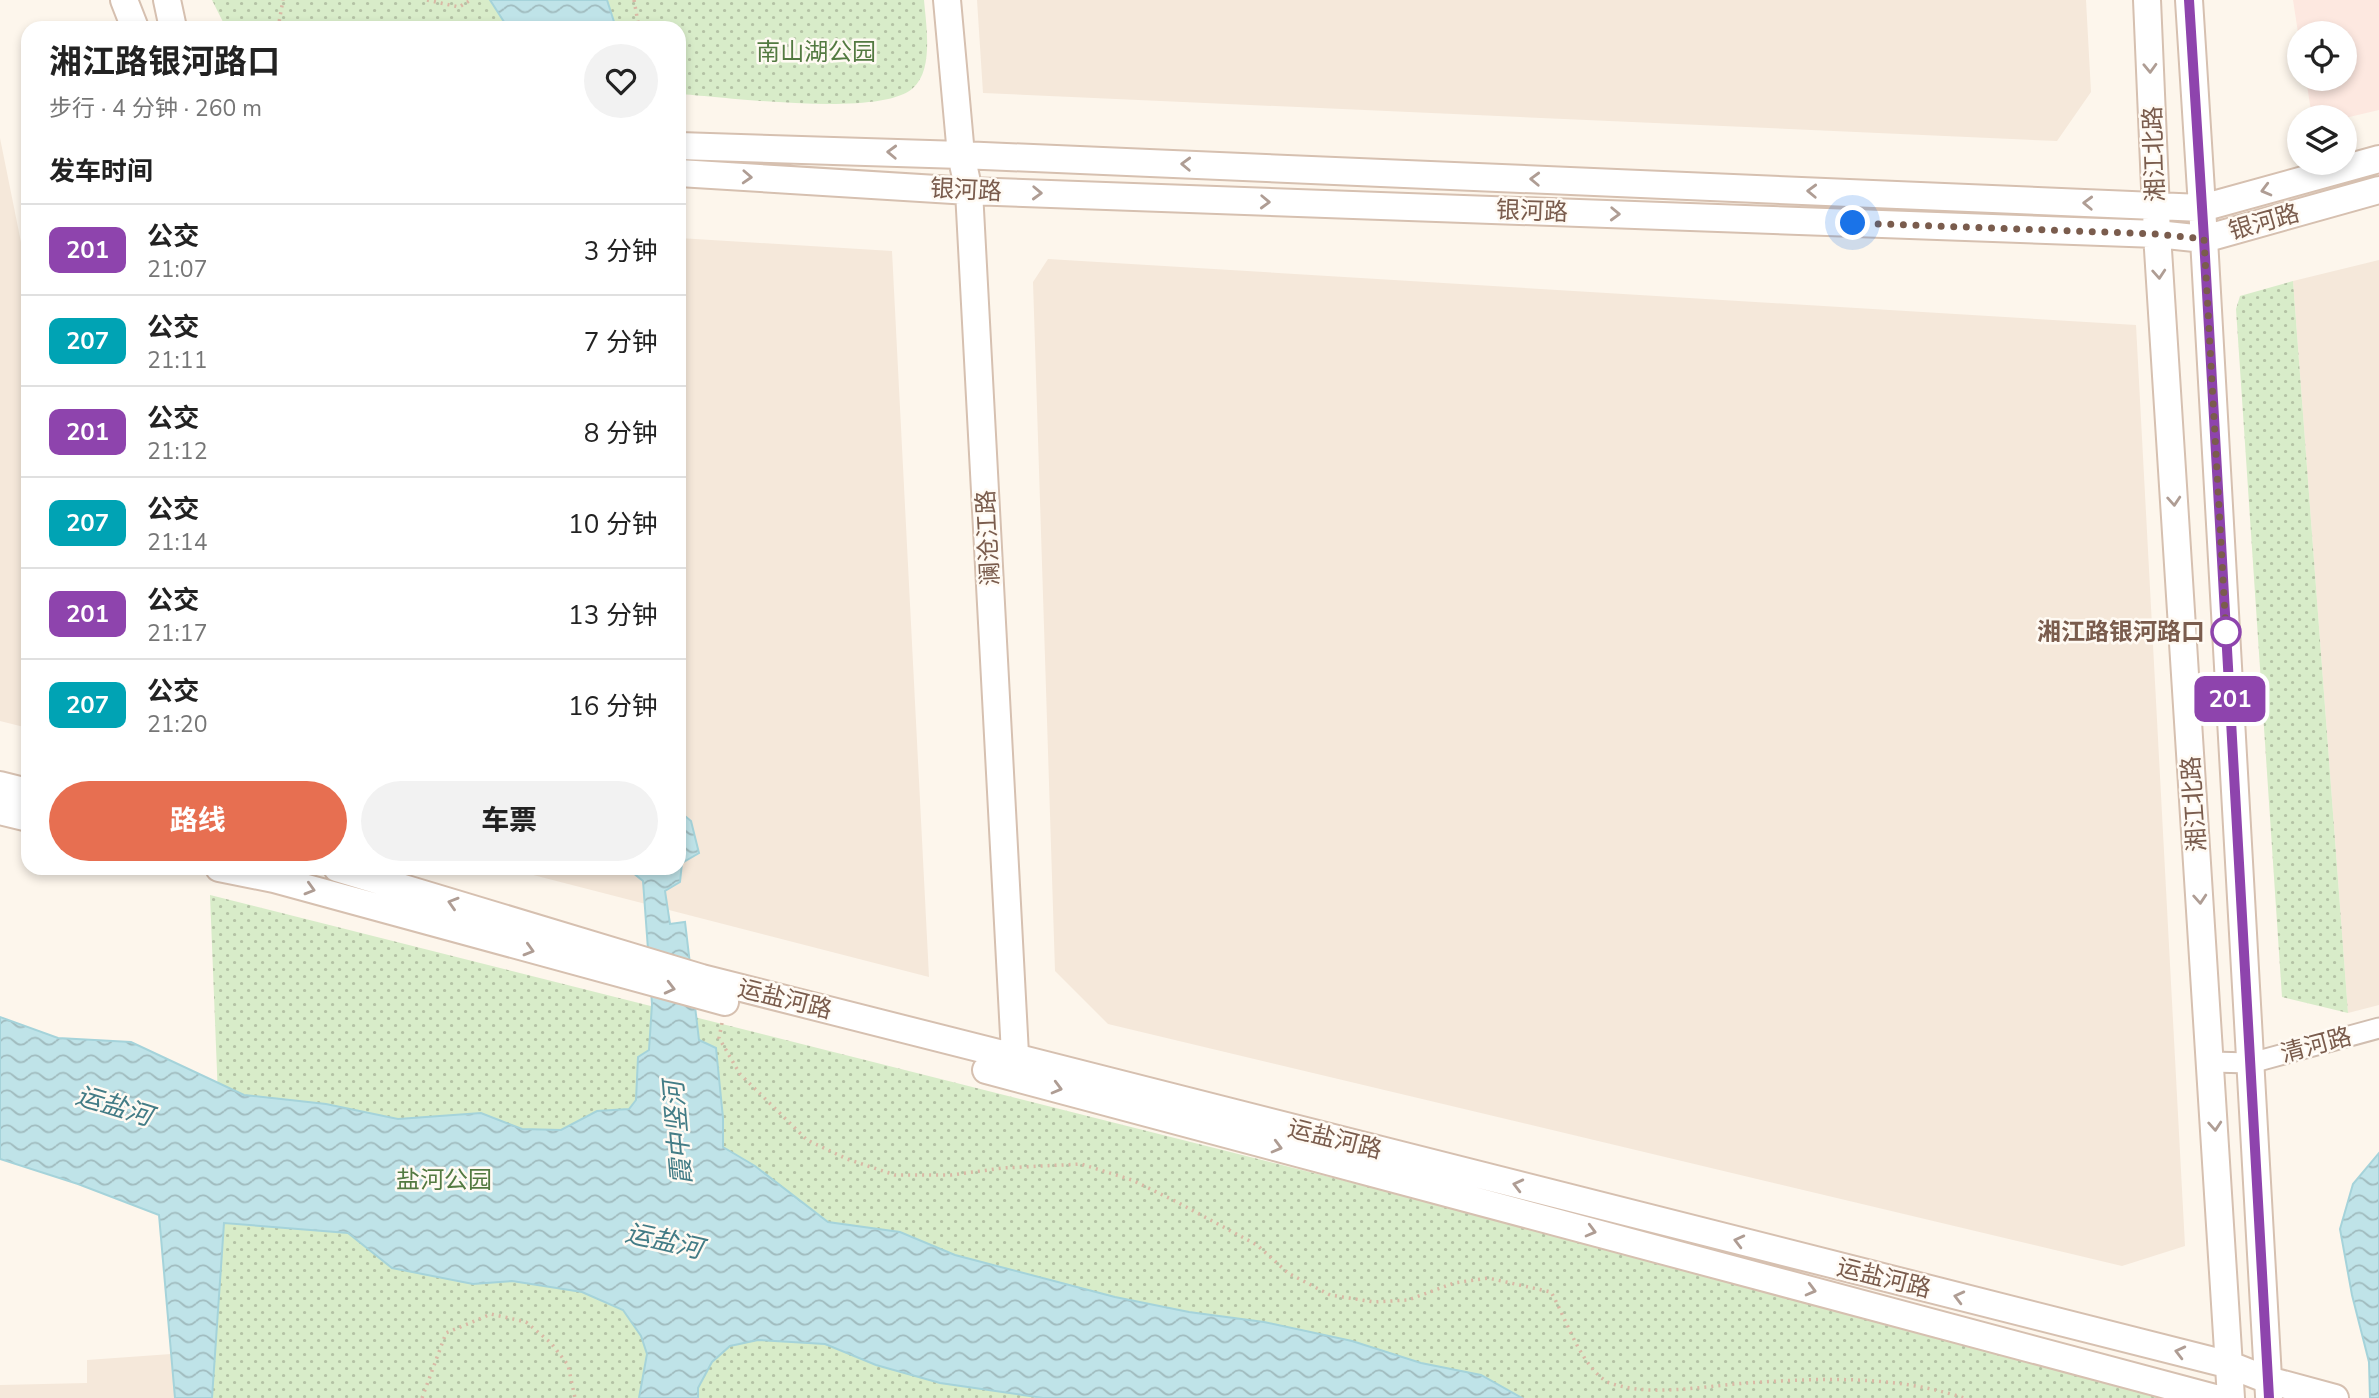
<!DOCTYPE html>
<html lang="zh">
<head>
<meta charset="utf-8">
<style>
	body { margin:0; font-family:"Nunito Sans","Noto Sans SC",sans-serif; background:#f2f2f2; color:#222; height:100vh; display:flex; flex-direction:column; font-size:26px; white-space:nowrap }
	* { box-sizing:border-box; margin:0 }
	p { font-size:23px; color:#767676 }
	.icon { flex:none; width:38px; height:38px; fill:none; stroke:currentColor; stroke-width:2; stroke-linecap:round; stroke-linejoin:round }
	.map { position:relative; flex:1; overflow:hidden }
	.details { position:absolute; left:21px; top:21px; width:665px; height:854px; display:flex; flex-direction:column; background:#fff; border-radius:21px; box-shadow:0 4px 10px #0003 }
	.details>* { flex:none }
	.badge { padding:0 14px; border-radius:10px; font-size:24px; line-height:46px }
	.fabs { position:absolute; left:2287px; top:21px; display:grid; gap:14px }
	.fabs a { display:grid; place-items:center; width:70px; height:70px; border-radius:50%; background:#fff; box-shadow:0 4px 10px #0003; font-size:35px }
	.you { position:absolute; width:35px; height:35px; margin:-18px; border:5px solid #fff; border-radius:50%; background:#1a73e8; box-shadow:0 0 0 10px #1a73e833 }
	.map>.badge { position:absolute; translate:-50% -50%; box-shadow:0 0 0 4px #fff }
	h2 { padding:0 28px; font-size:26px; line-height:63px }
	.round { display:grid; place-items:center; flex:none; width:74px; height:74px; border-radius:37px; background:#f2f2f2 }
	.head { display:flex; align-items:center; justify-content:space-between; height:119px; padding:0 28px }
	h1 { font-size:33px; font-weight:700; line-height:52px }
	.action { display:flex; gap:14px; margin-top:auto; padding:14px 28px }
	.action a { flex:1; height:80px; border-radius:42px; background:#e76f51; color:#fff; font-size:28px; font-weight:700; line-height:80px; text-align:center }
	.action a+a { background:#f2f2f2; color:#222 }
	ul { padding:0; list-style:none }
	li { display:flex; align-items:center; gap:21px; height:91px; padding:0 28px; border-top:2px solid #e0e0e0 }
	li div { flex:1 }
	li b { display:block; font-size:26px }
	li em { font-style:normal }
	li .badge { min-width:77px; font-weight:700; text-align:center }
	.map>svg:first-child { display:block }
</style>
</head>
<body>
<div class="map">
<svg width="2379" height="1398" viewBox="0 0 2379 1398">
	<defs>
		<pattern id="grass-dots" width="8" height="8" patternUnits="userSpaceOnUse" patternTransform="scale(1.75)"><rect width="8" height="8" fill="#d8ecc9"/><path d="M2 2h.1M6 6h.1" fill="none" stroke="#b4c2a5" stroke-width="1.8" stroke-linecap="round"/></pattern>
		<pattern id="water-waves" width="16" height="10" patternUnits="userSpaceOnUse" patternTransform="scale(1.75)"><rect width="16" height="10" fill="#bfe3e8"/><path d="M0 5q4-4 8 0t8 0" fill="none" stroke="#a0bbbe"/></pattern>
	</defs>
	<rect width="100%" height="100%" fill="#fdf6ec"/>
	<!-- residential -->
	<path fill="#f5e8da" d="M 977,0 L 2086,0 L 2091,92 L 2057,141 L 983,93 Z
		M 0,138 L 28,277 L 28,728 L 0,721 Z
		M 679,238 L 892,251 L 929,977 L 506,868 L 679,868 Z
		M 1048,259 L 2136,325 L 2185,1246 L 2122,1266 L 1108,1024 L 1055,971 L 1033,282 Z
		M 2379,260 L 2379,1005 L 2348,1013 L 2293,281 Z
		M 171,1354 L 175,1398 L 0,1398 L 0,1385 L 87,1383 L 87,1360 Z"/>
	<!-- commercial -->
	<path fill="#fde8e0" d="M 2293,0 L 2379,0 L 2379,110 L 2345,118 L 2312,117 L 2306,79 L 2345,79 L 2345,33 L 2300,33 L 2299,39 Z"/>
	<!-- grass -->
	<path fill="url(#grass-dots)" d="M 212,0 L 924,0 C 926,24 934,70 913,88 C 881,118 726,97 679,94 L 679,28 L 226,28 Z
		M 2293,281 L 2348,1013 L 2282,997 L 2236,309 L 2240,296 Z
		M 210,895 L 2191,1394 L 2192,1398 L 212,1398 L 223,1223 Z"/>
	<!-- water -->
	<path fill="url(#water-waves)" stroke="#a5d3da" stroke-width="2" d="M 490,0 L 607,0 L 616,28 L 508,28 Z
		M 679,811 L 691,821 L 699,853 L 682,863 L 680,882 L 665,891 L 670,924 L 685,922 L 699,1040 L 716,1048 L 723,1118 L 723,1147 L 755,1166 L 828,1222 L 900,1232 L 955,1255 L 1115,1297 L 1189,1312 L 1264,1322 L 1352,1341 L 1421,1363 L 1481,1375 L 1522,1398 L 1043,1398 L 940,1383 L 876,1365 L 825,1344 L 758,1340 L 730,1346 L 712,1362 L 698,1388 L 698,1398 L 639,1398 L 647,1354 L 641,1336 L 623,1310 L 582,1292 L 512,1281 L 473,1284 L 392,1268 L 348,1233 L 224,1223 L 212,1398 L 175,1398 L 159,1215 L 78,1184 L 0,1159 L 0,1017 L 58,1038 L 131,1042 L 244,1095 L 326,1104 L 398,1119 L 481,1113 L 522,1129 L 561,1130 L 597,1111 L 629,1109 L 636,1100 L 638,1057 L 649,1050 L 652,1004 L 643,881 L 627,868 L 679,868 Z
		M 2379,1153 L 2379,1398 L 2370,1398 L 2369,1362 L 2352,1295 L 2340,1229 L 2353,1184 Z"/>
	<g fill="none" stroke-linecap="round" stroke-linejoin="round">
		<!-- street casing -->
		<g stroke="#d1beb0" stroke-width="23">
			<path id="street" d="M 2211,1062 L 2251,1063 L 2379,1028"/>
		</g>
		<!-- secondary casing -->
		<g stroke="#d6c0b0" stroke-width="30">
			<path id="secondary" d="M 124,0 L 135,28
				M 167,0 L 173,28
				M 947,0 L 961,155 L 969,191 L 1016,1073
				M 2147,0 L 2157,234 L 2231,1398
				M 2189,0 L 2204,239 L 2269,1396
				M 679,146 L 961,155 L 2202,208 L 2379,159
				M 679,173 L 969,191 L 2157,234 L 2204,239 L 2379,190
				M 0,785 L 28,792
				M 0,811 L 28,818
				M 219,868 L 274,879 L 725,1002
				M 337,868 L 702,978 L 2230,1365 L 2268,1380 L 2335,1398
				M 986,1070 L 2215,1398"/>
		</g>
		<!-- path -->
		<path stroke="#d9b8a5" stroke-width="3.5" stroke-dasharray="2 5" stroke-linecap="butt" d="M 427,0 L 459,7 L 471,0
			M 634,0 L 639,28
			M 278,28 L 283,0
			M 722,1023 L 719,1038 L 740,1074 L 807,1140 L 847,1159 L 895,1175 L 951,1175 L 1003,1168 L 1081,1164 L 1132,1180 L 1175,1201 L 1257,1245 L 1288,1273 L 1330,1295 L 1374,1302 L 1408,1300 L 1454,1283 L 1488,1278 L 1551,1292 C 1567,1320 1579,1363 1607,1382 C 1650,1398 1701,1386 1747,1383 C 1819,1378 1895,1375 1964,1398
			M 422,1398 L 446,1333 L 491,1314 L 526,1322 L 551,1343 L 568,1365 L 575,1398"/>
		<!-- street -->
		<use href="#street" stroke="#fff" stroke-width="19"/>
		<!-- secondary -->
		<use href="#secondary" stroke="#fff" stroke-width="26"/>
	</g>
	<!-- one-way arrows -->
	<defs><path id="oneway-chevron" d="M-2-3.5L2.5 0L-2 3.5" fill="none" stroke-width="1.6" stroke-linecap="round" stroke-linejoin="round" transform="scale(1.75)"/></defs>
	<g stroke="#af9d94">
		<use href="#oneway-chevron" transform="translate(2150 68) rotate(88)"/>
		<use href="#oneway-chevron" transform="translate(892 152) rotate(-178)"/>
		<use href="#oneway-chevron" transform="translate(1186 164) rotate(-178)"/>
		<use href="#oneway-chevron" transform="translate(747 177) rotate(3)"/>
		<use href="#oneway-chevron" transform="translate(1535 179) rotate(-178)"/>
		<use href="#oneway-chevron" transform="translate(2266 190) rotate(165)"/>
		<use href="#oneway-chevron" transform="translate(1812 191) rotate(-178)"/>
		<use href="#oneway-chevron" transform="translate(1037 193) rotate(2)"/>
		<use href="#oneway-chevron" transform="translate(1265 202) rotate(2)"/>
		<use href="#oneway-chevron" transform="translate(2088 203) rotate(-178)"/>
		<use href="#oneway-chevron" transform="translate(1615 214) rotate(2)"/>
		<use href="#oneway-chevron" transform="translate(2159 274) rotate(86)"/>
		<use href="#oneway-chevron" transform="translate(2174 501) rotate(86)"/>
		<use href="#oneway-chevron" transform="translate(310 889) rotate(16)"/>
		<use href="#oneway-chevron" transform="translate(2200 899) rotate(86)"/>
		<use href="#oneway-chevron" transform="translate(453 903) rotate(-163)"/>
		<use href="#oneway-chevron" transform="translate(529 950) rotate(16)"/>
		<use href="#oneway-chevron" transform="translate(670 988) rotate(14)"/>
		<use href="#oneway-chevron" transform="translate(1057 1088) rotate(15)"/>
		<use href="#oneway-chevron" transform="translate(2215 1126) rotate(86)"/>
		<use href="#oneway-chevron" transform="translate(1277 1147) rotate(15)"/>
		<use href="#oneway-chevron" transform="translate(1518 1185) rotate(-166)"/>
		<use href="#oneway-chevron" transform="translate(1591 1231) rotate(15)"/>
		<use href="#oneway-chevron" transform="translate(1739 1241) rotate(-166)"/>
		<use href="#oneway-chevron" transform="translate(1811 1290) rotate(15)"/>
		<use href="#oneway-chevron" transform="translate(1959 1297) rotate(-166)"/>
		<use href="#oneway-chevron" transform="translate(2180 1352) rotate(-166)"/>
	</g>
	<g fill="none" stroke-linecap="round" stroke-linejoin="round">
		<!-- line casing -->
		<g stroke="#fff" stroke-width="16">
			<path id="line" d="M 2189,0 L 2204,239 L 2269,1398"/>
		</g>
		<!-- line -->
		<use href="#line" stroke="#8e44ad" stroke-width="10"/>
		<!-- walk -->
		<path stroke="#7a5c4d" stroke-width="7" stroke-dasharray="0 12.6" d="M 1853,223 L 2157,234 L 2204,239 L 2226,632"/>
	</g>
	<!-- markers -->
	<circle fill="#fff" stroke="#8e44ad" stroke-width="3.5" cx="2226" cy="632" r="14"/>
	<g text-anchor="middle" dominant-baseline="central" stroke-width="5" stroke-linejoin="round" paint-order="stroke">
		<!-- park labels -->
		<g font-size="24" fill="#537a41" stroke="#fffaf3">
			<text x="816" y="52">南山湖公园</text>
			<text x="444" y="1180">盐河公园</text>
		</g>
		<!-- street labels -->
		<g font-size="24" fill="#7a5c4d" stroke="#fffaf3">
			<text transform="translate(2154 154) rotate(-92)">湘江北路</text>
			<text transform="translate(966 190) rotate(3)">银河路</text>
			<text transform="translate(1532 211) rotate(2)">银河路</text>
			<text transform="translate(2264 222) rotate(-16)">银河路</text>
			<text transform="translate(988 538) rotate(-93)">澜沧江路</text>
			<text transform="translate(2194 804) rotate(-94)">湘江北路</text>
			<text transform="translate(785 999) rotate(14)">运盐河路</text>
			<text transform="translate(2316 1045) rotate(-15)">清河路</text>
			<text transform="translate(1335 1139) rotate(14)">运盐河路</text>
			<text transform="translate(1884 1278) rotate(14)">运盐河路</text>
		</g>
		<!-- stop labels -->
		<g font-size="24" font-weight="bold" fill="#7a5c4d" stroke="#fffaf3" text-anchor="end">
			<text x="2205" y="632">湘江路银河路口</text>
		</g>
		<!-- water labels -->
		<g font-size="26" font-style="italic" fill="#437c86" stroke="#fffaf3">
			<text transform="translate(114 1106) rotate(17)">运盐河</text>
			<text transform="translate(678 1133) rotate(-95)">霞中竖河</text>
			<text transform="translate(664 1241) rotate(13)">运盐河</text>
		</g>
	</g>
</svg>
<div class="fabs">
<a><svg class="icon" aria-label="locate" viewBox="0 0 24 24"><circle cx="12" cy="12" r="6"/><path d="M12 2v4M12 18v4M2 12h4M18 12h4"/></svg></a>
<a><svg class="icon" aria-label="layers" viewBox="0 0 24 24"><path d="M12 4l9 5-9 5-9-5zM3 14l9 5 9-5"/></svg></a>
</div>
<div class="you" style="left:1853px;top:223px"></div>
<b class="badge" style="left:2230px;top:699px;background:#8e44ad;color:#fff">201</b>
<section class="details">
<div class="head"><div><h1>湘江路银河路口</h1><p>步行 · 4 分钟 · 260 m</p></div><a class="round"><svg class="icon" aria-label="heart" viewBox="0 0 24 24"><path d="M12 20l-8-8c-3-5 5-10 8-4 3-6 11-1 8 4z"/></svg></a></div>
<h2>发车时间</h2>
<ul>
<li><span class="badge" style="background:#8e44ad;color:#fff">201</span><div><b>公交</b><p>21:07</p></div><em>3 分钟</em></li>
<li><span class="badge" style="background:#00a3b4;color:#fff">207</span><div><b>公交</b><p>21:11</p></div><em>7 分钟</em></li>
<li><span class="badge" style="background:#8e44ad;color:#fff">201</span><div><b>公交</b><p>21:12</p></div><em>8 分钟</em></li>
<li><span class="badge" style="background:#00a3b4;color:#fff">207</span><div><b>公交</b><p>21:14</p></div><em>10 分钟</em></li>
<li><span class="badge" style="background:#8e44ad;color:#fff">201</span><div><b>公交</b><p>21:17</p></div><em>13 分钟</em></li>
<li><span class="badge" style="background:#00a3b4;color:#fff">207</span><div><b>公交</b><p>21:20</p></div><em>16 分钟</em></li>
</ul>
<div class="action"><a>路线</a><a>车票</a></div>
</section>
</div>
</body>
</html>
